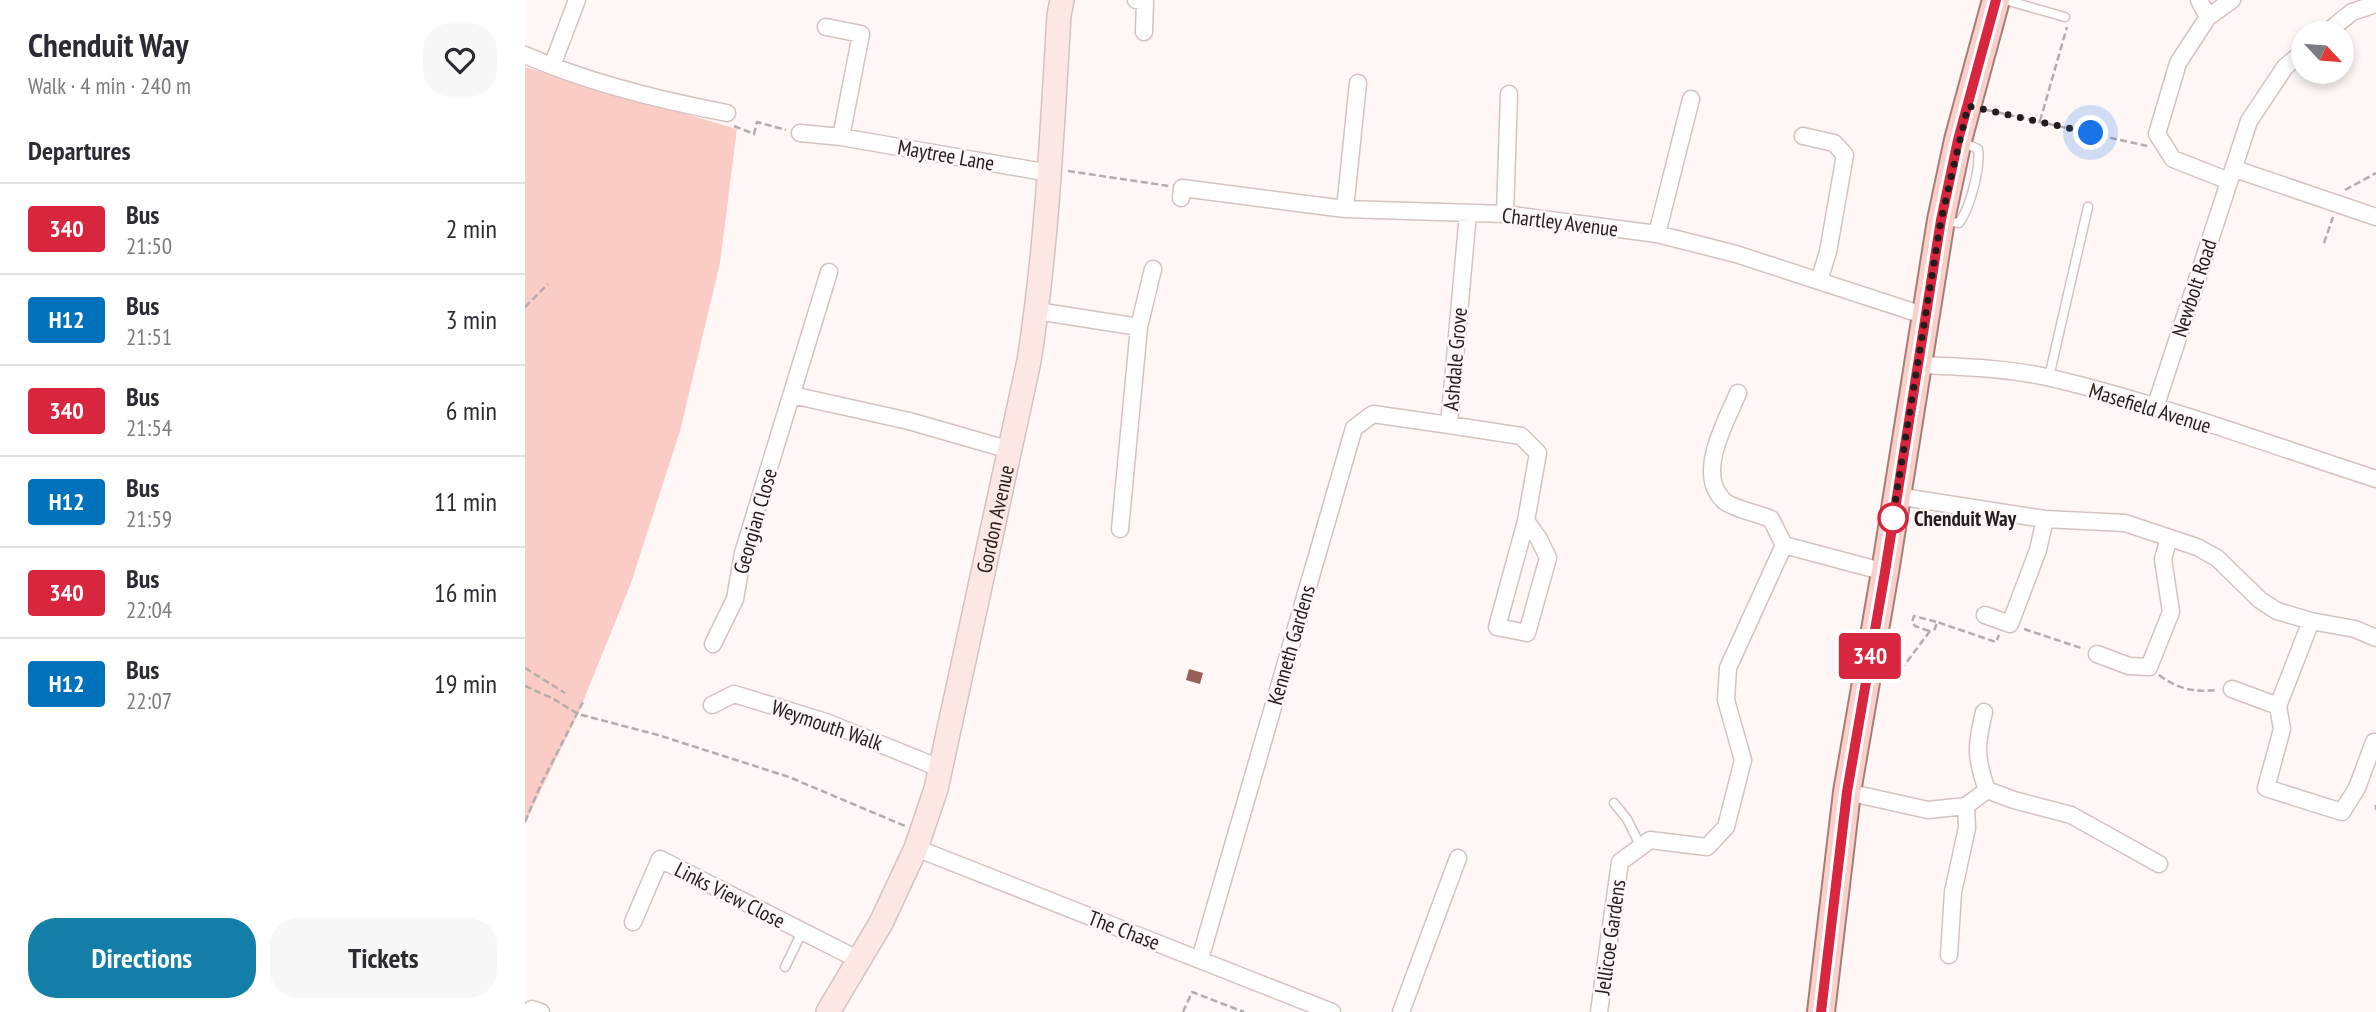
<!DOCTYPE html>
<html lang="en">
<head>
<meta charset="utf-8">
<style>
	body { margin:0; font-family:"PT Sans Narrow",sans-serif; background:#f7f7f7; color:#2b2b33; height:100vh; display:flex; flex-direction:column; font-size:26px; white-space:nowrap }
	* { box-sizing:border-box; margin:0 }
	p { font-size:23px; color:#7c7c81 }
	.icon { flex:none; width:38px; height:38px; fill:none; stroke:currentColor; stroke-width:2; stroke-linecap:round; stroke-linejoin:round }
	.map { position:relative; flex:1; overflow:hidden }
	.drawer { display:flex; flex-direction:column; background:#fff; width:525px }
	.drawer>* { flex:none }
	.badge { padding:0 14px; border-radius:5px; font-size:24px; line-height:46px }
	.needle { width:46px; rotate:116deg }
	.fabs { position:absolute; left:1766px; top:21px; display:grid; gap:14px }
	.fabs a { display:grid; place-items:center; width:63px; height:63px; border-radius:50%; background:#fff; box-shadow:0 4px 10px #0003; font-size:35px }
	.you { position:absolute; width:35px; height:35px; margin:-18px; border:5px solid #fff; border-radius:50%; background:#1a73e8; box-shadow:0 0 0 10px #1a73e833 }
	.map>.badge { position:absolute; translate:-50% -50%; box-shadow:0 0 0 4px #fff }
	h2 { padding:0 28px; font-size:26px; line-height:63px }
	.round { display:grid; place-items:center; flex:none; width:74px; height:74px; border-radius:28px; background:#f7f7f7 }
	.overview { display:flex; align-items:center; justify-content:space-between; height:119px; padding:0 28px }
	h1 { font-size:33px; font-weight:700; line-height:52px }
	.primary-button { display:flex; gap:14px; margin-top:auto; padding:14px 28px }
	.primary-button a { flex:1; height:80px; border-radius:28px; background:#137fa8; color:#fff; font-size:28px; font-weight:700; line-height:80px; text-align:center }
	.primary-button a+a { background:#f7f7f7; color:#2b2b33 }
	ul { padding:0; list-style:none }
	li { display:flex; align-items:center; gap:21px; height:91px; padding:0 28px; border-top:2px solid #e1e1e2 }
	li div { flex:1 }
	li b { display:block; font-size:26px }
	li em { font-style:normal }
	li .badge { min-width:77px; font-weight:700; text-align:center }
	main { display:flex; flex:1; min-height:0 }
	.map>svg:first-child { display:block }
</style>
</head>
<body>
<main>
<section class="drawer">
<div class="overview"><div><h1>Chenduit Way</h1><p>Walk · 4 min · 240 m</p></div><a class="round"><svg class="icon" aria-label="heart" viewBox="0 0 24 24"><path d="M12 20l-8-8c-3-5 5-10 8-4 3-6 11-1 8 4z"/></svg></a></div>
<h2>Departures</h2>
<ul>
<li><span class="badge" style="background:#d7263d;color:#fff">340</span><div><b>Bus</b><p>21:50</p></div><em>2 min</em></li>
<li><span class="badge" style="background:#0072bc;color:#fff">H12</span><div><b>Bus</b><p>21:51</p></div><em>3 min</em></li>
<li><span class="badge" style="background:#d7263d;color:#fff">340</span><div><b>Bus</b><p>21:54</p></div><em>6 min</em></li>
<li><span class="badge" style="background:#0072bc;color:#fff">H12</span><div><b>Bus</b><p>21:59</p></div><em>11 min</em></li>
<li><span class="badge" style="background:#d7263d;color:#fff">340</span><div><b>Bus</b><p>22:04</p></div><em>16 min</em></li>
<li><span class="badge" style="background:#0072bc;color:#fff">H12</span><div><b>Bus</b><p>22:07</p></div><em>19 min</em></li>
</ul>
<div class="primary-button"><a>Directions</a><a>Tickets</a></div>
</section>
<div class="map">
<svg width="1851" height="1012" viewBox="0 0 1851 1012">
	<rect width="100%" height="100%" fill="#fef7f6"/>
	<!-- green -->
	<path fill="#fbccc5" d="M 0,67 L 212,129 L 195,263 L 155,431 L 106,583 L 53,714 L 0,823 Z"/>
	<!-- building -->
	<path fill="#9a5f58" d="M 664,669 L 678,673 L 675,684 L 661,680 Z"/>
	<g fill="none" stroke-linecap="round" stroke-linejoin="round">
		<!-- lane casing -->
		<g stroke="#d3c3c0" stroke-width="11">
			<path id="lane" d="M 1480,0 L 1540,17
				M 1421,221 L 1434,223 C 1445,208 1456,167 1453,149 L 1436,142
				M 1524,377 L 1563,207
				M 1089,803 L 1102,819 L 1116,847
				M 260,967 L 277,932"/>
		</g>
		<!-- street casing -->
		<g stroke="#d3c3c0" stroke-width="19">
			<path id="street" d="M 611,0 L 620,2 L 619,32
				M 1674,0 L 1683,17
				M 301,27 L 336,34 L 316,137
				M 1801,33 L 1827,12 L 1851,4
				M 0,55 C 64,83 133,100 202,113
				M 27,66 L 52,0
				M 275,133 L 316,137 L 513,171 L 525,168
				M 1278,136 L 1309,143 L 1320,155 L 1303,252 L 1294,281
				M 1710,169 L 1851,217
				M 1704,181 L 1648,159 L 1632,134 L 1653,63 L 1683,17 L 1707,0
				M 656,198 L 657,188 L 820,209 L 980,214 L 1132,234 L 1211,254 L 1401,316
				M 820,209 L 833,83
				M 943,213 L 924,425 L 996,436 L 1013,453 L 1001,521 L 972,627 L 1002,633 L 1023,558 L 1014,539 L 1001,521
				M 980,214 L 984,94
				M 1132,234 L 1166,99
				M 512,311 L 614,327 L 595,529
				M 614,327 L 628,269
				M 1393,365 C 1437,367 1483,368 1526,378 C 1636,404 1743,444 1851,479
				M 1213,393 C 1201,422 1170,474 1199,501 C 1207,508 1234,514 1246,519 L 1259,545
				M 267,395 L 384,421 L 485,450
				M 1630,408 L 1724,121 L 1760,67 L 1778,52
				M 1371,496 L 1520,519 L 1600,523 L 1672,547 L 1692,558 L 1735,600 L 1752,611 L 1786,621 L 1830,629 L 1851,638
				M 1460,615 L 1485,624 L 1513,550 L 1520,519
				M 1786,621 L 1753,706 L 1757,729 L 1741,788 L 1817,812 L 1832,788 L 1849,742
				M 188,644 L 210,599 L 218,553 L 304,272
				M 1572,654 L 1604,666 L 1624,667 L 1646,612 L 1638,559 L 1644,538
				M 1707,689 L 1753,706
				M 187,705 L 209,694 L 301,722 L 417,769
				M 1459,712 C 1451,746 1450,756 1462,790
				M 1322,792 L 1403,810 L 1441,806 L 1462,790 L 1489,800 L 1546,815 L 1634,864
				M 391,848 L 807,1012
				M 108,922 L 135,859 L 336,961
				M 1424,955 L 1428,892 L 1442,828 L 1441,806
				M 675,959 L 829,428 L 848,414 L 924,425
				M 3,1012 L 7,1009 L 16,1012
				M 876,1012 L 933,858
				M 1074,1012 L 1095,862 L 1125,840 L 1182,847 L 1201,827 L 1218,760 L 1201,700 L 1203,668 L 1259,545 L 1360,572"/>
		</g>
		<!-- secondary casing -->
		<g stroke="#d3c3c0" stroke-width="26">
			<g id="secondary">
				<path id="s1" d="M 303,1012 L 356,923 L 391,848 L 411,789 L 504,361 C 522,247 527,131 534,15 L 537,0"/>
			</g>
		</g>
		<!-- primary casing -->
		<g stroke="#ab7c75" stroke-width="30">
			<path id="primary" d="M 1296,1012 L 1322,792 L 1360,572 L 1416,220 L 1433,140 L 1471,0"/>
		</g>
		<!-- path -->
		<path stroke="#b3acab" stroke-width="2.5" stroke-dasharray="7 3.5" stroke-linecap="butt" d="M 1462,110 L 1622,146
			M 1515,121 L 1542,27
			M 209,126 L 229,134 L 232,122 L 261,130
			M 543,171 L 644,186
			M 1820,190 L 1851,173
			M 1799,243 L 1808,217
			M 0,307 L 23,284
			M 1499,629 L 1559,649
			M 1404,631 L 1390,626 L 1387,622 L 1389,616 L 1412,622
			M 0,668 L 40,693
			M 1364,670 L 1378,667 L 1405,631 L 1410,629 L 1412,622 L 1471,642 L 1474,635
			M 1634,675 C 1654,690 1669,692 1693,690
			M 0,686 L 27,698 L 53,714 L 133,735 L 264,777 L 380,826
			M 1851,805 L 1851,810
			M 0,822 L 16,784 L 58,702
			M 658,1012 L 667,992 L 719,1012"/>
		<!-- lane -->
		<use href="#lane" stroke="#fff" stroke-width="8"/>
		<!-- street -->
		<use href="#street" stroke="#fff" stroke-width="16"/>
		<!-- secondary -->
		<use href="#secondary" stroke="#fce7e4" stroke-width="23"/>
		<!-- primary -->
		<use href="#primary" stroke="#f9d0ca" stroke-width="26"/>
	</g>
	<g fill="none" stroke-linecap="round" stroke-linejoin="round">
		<!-- line casing -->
		<g stroke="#fff" stroke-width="16">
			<path id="line" d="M 1296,1012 L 1322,792 L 1360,572 L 1416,220 L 1433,140 L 1471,0"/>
		</g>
		<!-- line -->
		<use href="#line" stroke="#d7263d" stroke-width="10"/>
		<!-- walk -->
		<path stroke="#221c1b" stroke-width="7" stroke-dasharray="0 12.6" d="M 1368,518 L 1367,521 L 1416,220 L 1443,106 L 1566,133"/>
	</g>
	<!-- markers -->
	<circle fill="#fff" stroke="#d7263d" stroke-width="3.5" cx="1368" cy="518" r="14"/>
	<g text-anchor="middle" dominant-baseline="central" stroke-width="5" stroke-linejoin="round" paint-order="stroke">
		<!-- street labels -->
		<g font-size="21" fill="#221c1b" stroke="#fef7f6">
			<text transform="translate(421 155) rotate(10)">Maytree Lane</text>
			<text transform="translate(1035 222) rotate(7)">Chartley Avenue</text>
			<text transform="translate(1669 288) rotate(-72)">Newbolt Road</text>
			<text transform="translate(930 359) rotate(-85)">Ashdale Grove</text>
			<text transform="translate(1625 408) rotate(17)">Masefield Avenue</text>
			<text stroke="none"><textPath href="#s1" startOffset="525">Gordon Avenue</textPath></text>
			<text transform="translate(230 521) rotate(-74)">Georgian Close</text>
			<text transform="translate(766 645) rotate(-74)">Kenneth Gardens</text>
			<text transform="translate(302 725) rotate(19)">Weymouth Walk</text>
			<text transform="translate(205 895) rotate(27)">Links View Close</text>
			<text transform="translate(599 930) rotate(21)">The Chase</text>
			<text transform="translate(1085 937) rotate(-82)">Jellicoe Gardens</text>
		</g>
		<!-- stop labels -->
		<g font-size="21" font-weight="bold" fill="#221c1b" stroke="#fef7f6" text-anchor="start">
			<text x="1389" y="518">Chenduit Way</text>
		</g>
	</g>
</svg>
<div class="fabs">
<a><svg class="needle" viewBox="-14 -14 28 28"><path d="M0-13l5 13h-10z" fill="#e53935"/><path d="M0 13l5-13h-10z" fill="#7c7c81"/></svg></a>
</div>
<div class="you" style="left:1566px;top:133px"></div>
<b class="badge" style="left:1345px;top:656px;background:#d7263d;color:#fff">340</b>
</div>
</main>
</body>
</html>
